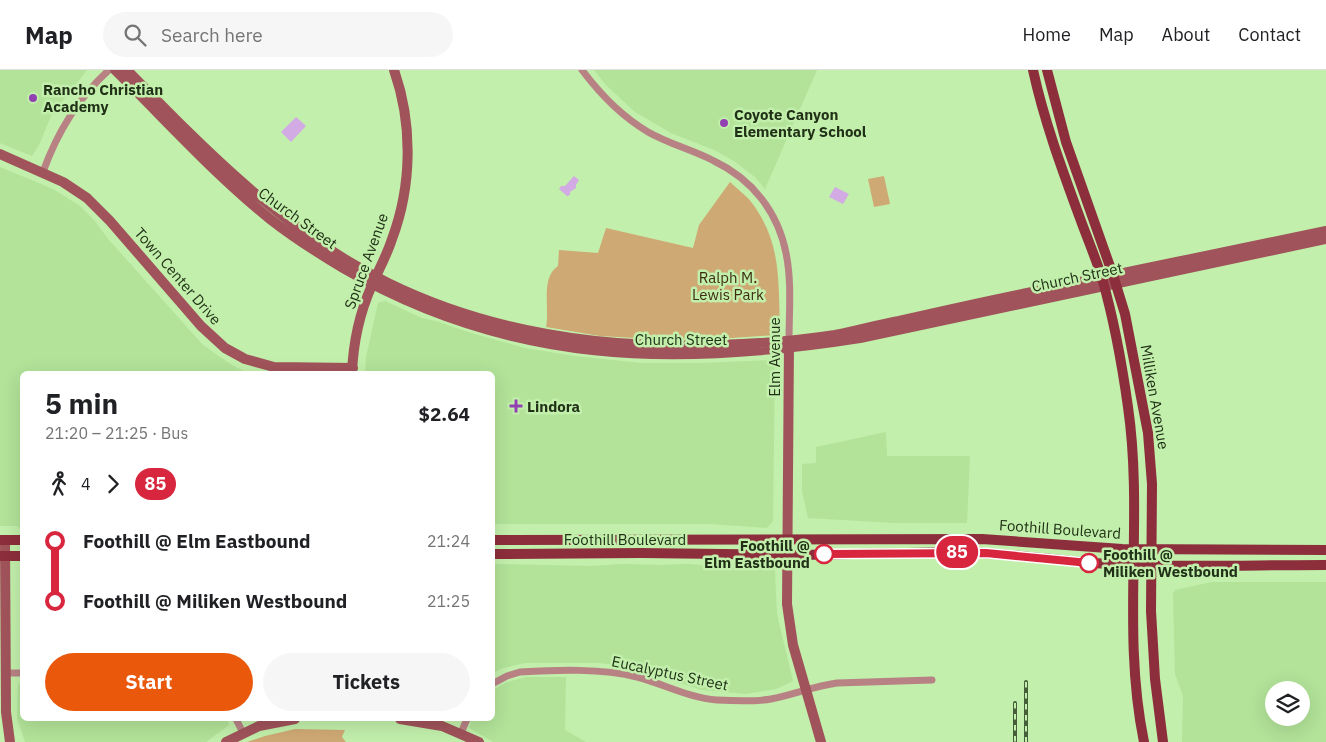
<!DOCTYPE html>
<html lang="en">
<head>
<meta charset="utf-8">
<style>
	body { margin:0; font-family:"IBM Plex Sans",sans-serif; background:#f6f6f6; color:#202124; height:100vh; display:flex; flex-direction:column; font-size:19px; white-space:nowrap }
	* { box-sizing:border-box; margin:0 }
	p { font-size:16px; color:#757577 }
	.icon { flex:none; width:28px; height:28px; fill:none; stroke:currentColor; stroke-width:2; stroke-linecap:round; stroke-linejoin:round }
	.map { position:relative; flex:1; overflow:hidden }
	.drawer { position:absolute; left:20px; top:301px; width:475px; height:350px; display:flex; flex-direction:column; background:#fff; border-radius:8px; box-shadow:0 5px 20px #0002 }
	.drawer>* { flex:none }
	.badge { padding:0 10px; border-radius:16px; font-size:18px; line-height:32px }
	.controls { position:absolute; left:1265px; top:611px; display:grid; gap:10px }
	.controls a { display:grid; place-items:center; width:45px; height:45px; border-radius:50%; background:#fff; box-shadow:0 5px 20px #0002; font-size:25px }
	.map>.badge { position:absolute; translate:-50% -50%; box-shadow:0 0 0 2px #fff }
	.legs { display:flex; align-items:center; gap:8px; height:55px; padding:0 25px; font-size:16px }
	.legs p { margin-inline-start:auto }
	.overview { display:flex; align-items:center; justify-content:space-between; height:85px; padding:0 25px }
	h1 { font-size:28px; font-weight:800; line-height:38px }
	.action { display:flex; gap:10px; margin-top:auto; padding:10px 25px }
	.action a { flex:1; height:58px; border-radius:30px; background:#ea580c; color:#fff; font-size:20px; font-weight:800; line-height:58px; text-align:center }
	.action a+a { background:#f6f6f6; color:#202124 }
	ul { padding:0 25px; list-style:none }
	li { display:flex; align-items:center; gap:18px; height:60px; font-size:19px }
	li i { display:grid; place-items:center; width:8px; height:100%; margin:0 6px; background:currentColor }
	li i::after { content:''; width:12px; height:12px; margin:-6px; border:4px solid; border-radius:50%; background:#fff }
	li p { margin-inline-start:auto }
	li:first-child i { background:linear-gradient(#0000 50%,currentColor 0) }
	li:last-child i { background:linear-gradient(currentColor 50%,#0000 0) }
	header { display:flex; align-items:center; gap:30px; box-sizing:border-box; height:70px; padding:0 25px; background:#fff; border-bottom:1px solid #e0e0e0 }
	header strong { font-size:24px }
	nav { display:flex; gap:28px; margin-inline-start:auto; font-size:18px }
	.search { width:350px; height:45px; background:#f6f6f6; display:flex; align-items:center; gap:12px; box-sizing:border-box; padding:0 18px; border-radius:28px; color:#757577; font-size:19px }
	.map>svg:first-child { display:block }
</style>
</head>
<body>
<header>
<strong>Map</strong>
<div class="search"><svg class="icon" aria-label="search" viewBox="0 0 24 24"><circle cx="10" cy="10" r="6"/><path d="M15 15l6 6"/></svg>Search here</div>
<nav><a>Home</a><a>Map</a><a>About</a><a>Contact</a></nav>
</header>
<div class="map">
<svg width="1326" height="672" viewBox="0 0 1326 672">
	<rect width="100%" height="100%" fill="#c2efab"/>
	<!-- built -->
	<path fill="#b2e399" fill-rule="evenodd" d="M 0,0 L 87,0 L 51,46 L 39,75 L 32,86 L 0,73 Z
		M 594,0 L 817,0 L 765,119 L 755,107 L 734,91 L 714,80 L 671,63 L 635,42 L 605,14 Z
		M 0,97 L 53,119 L 80,136 L 94,150 L 109,170 L 203,275 L 232,295 L 244,301 L 254,304 L 22,304 L 22,460 L 17,456 L 0,456 Z
		M 385,231 L 422,248 L 436,251 L 471,263 L 525,278 L 575,286 L 642,293 L 702,293 L 772,290 L 775,293 L 773,451 L 767,458 L 710,454 L 493,454 L 492,304 L 365,304 L 366,287 L 378,233 Z
		M 886,362 L 887,386 L 970,386 L 967,453 L 895,453 L 808,448 L 802,421 L 802,394 L 816,393 L 816,377 Z
		M 493,494 L 590,496 L 625,494 L 661,495 L 689,494 L 732,498 L 765,496 L 772,497 L 775,501 L 777,544 L 793,611 L 776,619 L 746,624 L 702,620 L 627,596 L 599,593 L 525,593 L 500,599 L 493,604 Z
		M 1212,512 L 1326,512 L 1326,672 L 1182,672 L 1183,626 L 1175,604 L 1173,524 L 1175,520 ZM 1274,620 L 1301,620 L 1301,648 L 1274,648 Z
		M 526,607 L 566,607 L 565,660 L 586,672 L 493,672 L 469,658 L 472,649 L 492,649 L 493,620 L 507,612 Z
		M 22,611 L 22,649 L 227,649 L 229,655 L 206,672 L 25,672 L 17,648 L 18,615 Z"/>
	<!-- green -->
	<path fill="#cfa974" d="M 884,106 L 890,134 L 874,137 L 868,109 Z
		M 730,112 C 737,119 746,125 752,133 C 782,173 778,212 780,258 L 775,265 L 717,269 L 654,269 L 600,266 L 546,257 C 550,238 540,208 558,196 L 559,180 L 598,183 L 606,158 L 693,178 L 699,155 Z
		M 295,659 L 345,660 L 342,667 L 346,672 L 247,672 L 265,666 Z"/>
	<!-- water -->
	<path fill="#d2aae4" d="M 296,47 L 306,56 L 291,72 L 281,62 Z
		M 574,106 L 579,110 L 576,115 L 576,118 L 570,122 L 570,125 L 567,126 L 559,119 L 561,116 L 565,116 Z
		M 835,117 L 849,124 L 843,134 L 829,127 Z"/>
	<g fill="none" stroke-linecap="round" stroke-linejoin="round">
		<!-- street -->
		<path stroke="#b88285" stroke-width="7" d="M 582,0 C 600,24 621,46 648,62 C 669,74 693,80 714,91 C 752,109 778,142 786,183 C 792,212 789,242 789,271
			M 43,102 C 57,63 78,28 109,0
			M 6,603 L 22,603
			M 492,614 L 507,606 L 520,602 C 555,600 603,598 637,607 C 664,614 689,628 717,630 C 735,631 754,632 771,629 C 793,625 814,616 837,613 L 932,610
			M 236,649 L 243,663
			M 461,663 L 467,649"/>
		<!-- secondary -->
		<path stroke="#a0535a" stroke-width="10" d="M 115,0 C 166,50 214,104 270,149 C 293,167 318,183 343,198 C 510,295 675,297 860,268 L 1326,169
			M 127,0 C 206,81 286,163 388,213 C 492,264 604,279 718,275 C 757,274 796,271 835,265 C 856,261 877,255 899,251 C 943,241 988,231 1032,222 C 1130,201 1228,182 1326,161
			M 0,84 L 63,112 L 87,128 L 110,151 L 201,256 L 225,278 L 245,289 L 274,297 L 353,298
			M 789,272 L 787,534 L 793,575 L 821,672
			M 352,304 C 353,274 360,242 372,215 C 379,199 387,185 392,169 C 412,116 413,54 394,0
			M 5,471 L 6,642 L 10,672
			M 400,649 L 442,656 L 479,672
			M 226,672 L 259,656 L 295,649"/>
		<!-- primary -->
		<path stroke="#8d2e3c" stroke-width="10" d="M 1033,0 C 1044,51 1063,102 1081,151 C 1088,170 1096,189 1102,208 C 1114,250 1122,294 1128,337 C 1144,448 1121,561 1144,672
			M 1047,0 L 1066,72 L 1113,205 L 1125,244 L 1148,363 L 1152,414 L 1151,541 L 1155,609 L 1163,672
			M 0,470 L 22,470
			M 492,470 L 982,469 L 1122,479 L 1326,480
			M 492,484 L 641,483 L 799,485 L 961,482 C 1015,483 1069,493 1124,495 C 1191,497 1259,495 1326,495
			M 0,486 L 22,486"/>
		<!-- rail casing -->
		<g stroke="#475e3a" stroke-width="4">
			<path id="rail" d="M 1026,612 L 1026,672
				M 1015,633 L 1015,672"/>
		</g>
		<!-- rail -->
		<use href="#rail" stroke="#c2efab" stroke-width="2" stroke-dasharray="5.5" stroke-linecap="butt"/>
	</g>
	<g fill="none" stroke-linecap="round" stroke-linejoin="round">
		<!-- line-1 casing -->
		<g stroke="#fff" stroke-width="11">
			<path id="line-1" d="M 824,484 L 986,483 L 1089,493"/>
		</g>
		<!-- line-1 -->
		<use href="#line-1" stroke="#d7263d" stroke-width="8"/>
	</g>
	<!-- markers -->
	<g fill="#9141b1" stroke="#c2efab" stroke-width="2">
		<circle cx="33" cy="28" r="5"/>
		<circle cx="724" cy="53" r="5"/>
		<path d="M513.5 328.5h5v5h5v5h-5v5h-5v-5h-5v-5h5z"/>
	</g>
	<g fill="#fff" stroke="#d7263d" stroke-width="2.5">
		<circle cx="824" cy="484" r="9"/>
		<circle cx="1089" cy="493" r="9"/>
	</g>
	<g text-anchor="middle" dominant-baseline="central" stroke-width="5" stroke-linejoin="round" paint-order="stroke">
		<!-- poi labels -->
		<g font-size="15" font-weight="bold" fill="#203117" stroke="#c2efab" text-anchor="start">
			<text x="43" y="19">Rancho Christian<tspan x="43" dy="17">Academy</tspan></text>
			<text x="734" y="44">Coyote Canyon<tspan x="734" dy="17">Elementary School</tspan></text>
			<text x="527" y="336">Lindora</text>
		</g>
		<!-- street labels -->
		<g font-size="15" fill="#203117" stroke="#c2efab">
			<text transform="translate(298 148) rotate(36)">Church Street</text>
			<text transform="translate(366 191) rotate(-70)">Spruce Avenue</text>
			<text transform="translate(178 206) rotate(49)">Town Center Drive</text>
			<text transform="translate(1077 207) rotate(-12)">Church Street</text>
			<text x="681" y="269">Church Street</text>
			<text transform="translate(774 287) rotate(-90)">Elm Avenue</text>
			<text transform="translate(1155 327) rotate(80)">Milliken Avenue</text>
			<text transform="translate(1060 459) rotate(4)">Foothill Boulevard</text>
			<text x="625" y="469">Foothill Boulevard</text>
			<text transform="translate(670 603) rotate(12)">Eucalyptus Street</text>
		</g>
		<!-- park labels -->
		<g font-size="15" fill="#3f2d12" stroke="#c2efab">
			<text x="728" y="207">Ralph M.<tspan x="728" dy="17">Lewis Park</tspan></text>
		</g>
		<!-- stop labels -->
		<g font-size="15" font-weight="bold" fill="#203117" stroke="#c2efab" text-anchor="end">
			<text x="810" y="475">Foothill @<tspan x="810" dy="17">Elm Eastbound</tspan></text>
			<text x="1103" y="484" text-anchor="start">Foothill @<tspan x="1103" dy="17">Miliken Westbound</tspan></text>
		</g>
	</g>
</svg>
<div class="controls">
<a><svg class="icon" aria-label="layers" viewBox="0 0 24 24"><path d="M12 4l9 5-9 5-9-5zM3 14l9 5 9-5"/></svg></a>
</div>
<b class="badge" style="left:957px;top:482px;background:#d7263d;color:#fff">85</b>
<section class="drawer">
<div class="overview"><div><h1>5 min</h1><p>21:20 – 21:25 · Bus</p></div><b>$2.64</b></div>
<div class="legs"><svg class="icon" aria-label="walk" viewBox="0 0 24 24"><circle cx="13" cy="4" r="2"/><path d="M13 8l-2 6 4 7M11 14l-3 7M7 12l3-4h3l4 4"/></svg>4<svg class="icon" aria-label="forward" viewBox="0 0 24 24"><path d="M9 5l7 7-7 7"/></svg><b class="badge" style="background:#d7263d;color:#fff">85</b></div>
<ul>
<li><i style="color:#d7263d"></i><b>Foothill @ Elm Eastbound</b><p>21:24</p></li>
<li><i style="color:#d7263d"></i><b>Foothill @ Miliken Westbound</b><p>21:25</p></li>
</ul>
<div class="action"><a>Start</a><a>Tickets</a></div>
</section>
</div>
</body>
</html>
